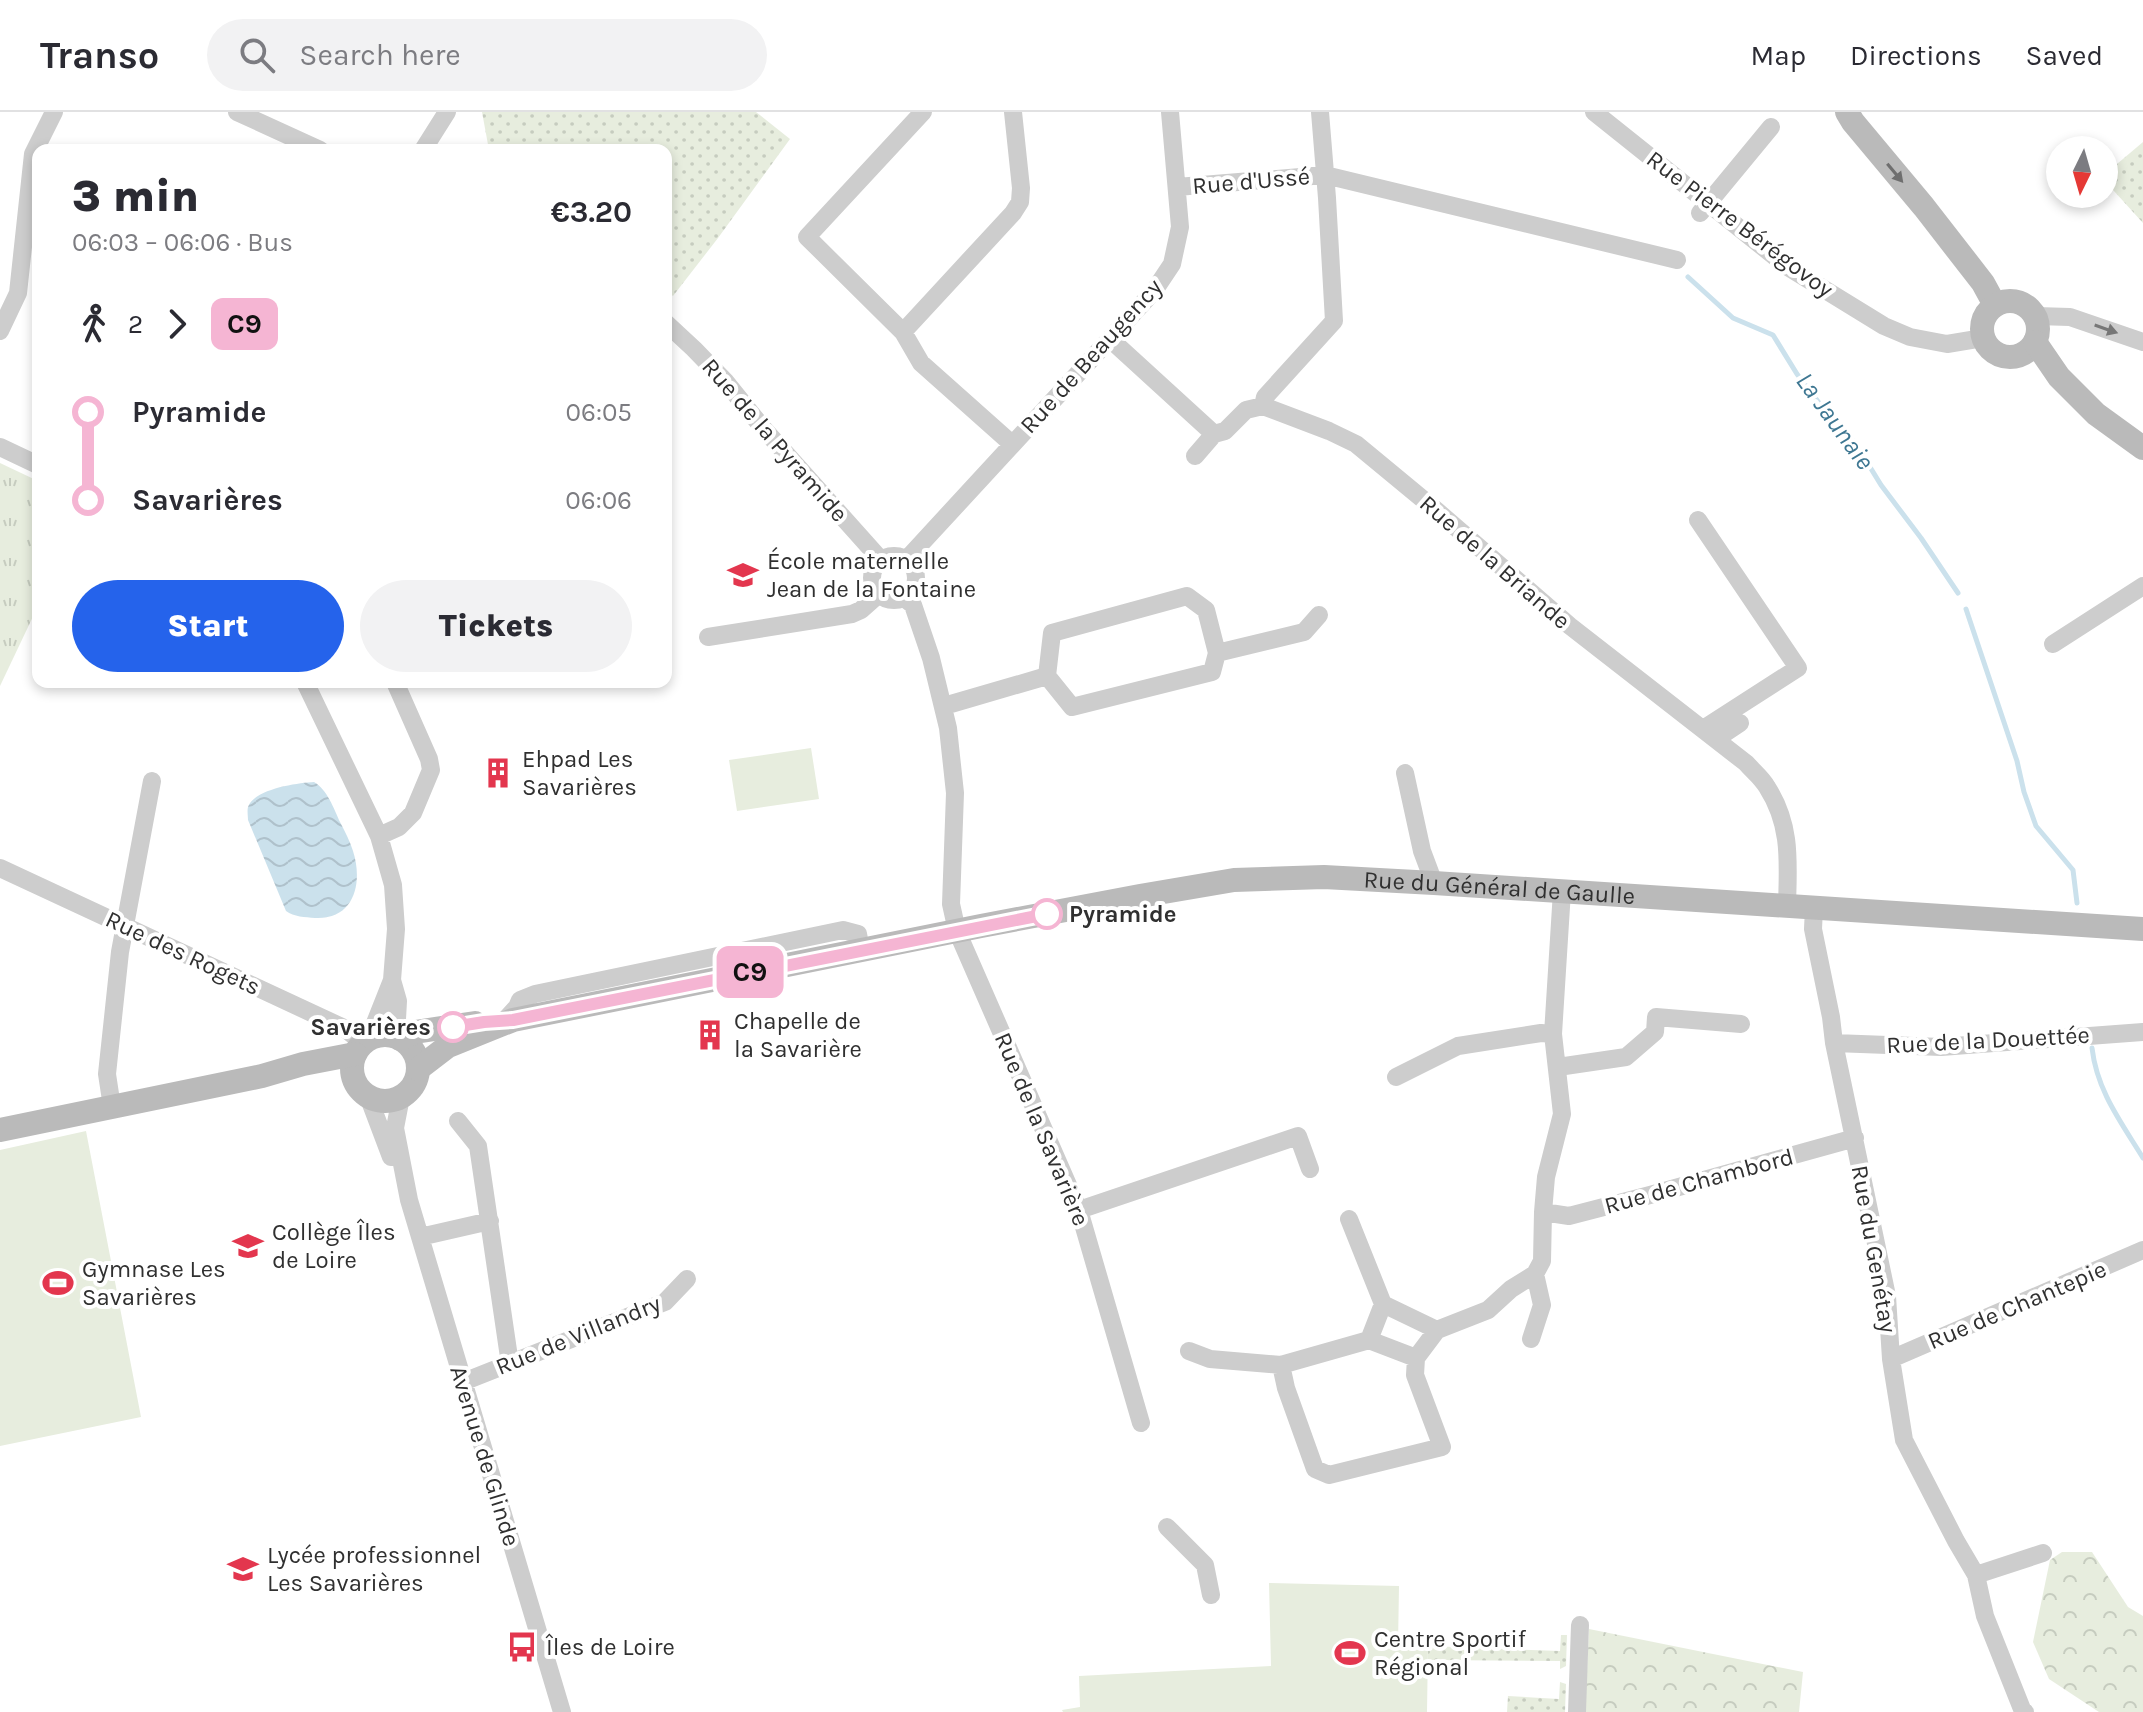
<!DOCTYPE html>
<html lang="en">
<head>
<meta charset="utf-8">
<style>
	body { margin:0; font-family:Karla,sans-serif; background:#f2f2f3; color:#2b2b33; height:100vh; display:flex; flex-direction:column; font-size:30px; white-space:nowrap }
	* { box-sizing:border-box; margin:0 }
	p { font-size:26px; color:#7c7c81 }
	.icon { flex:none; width:44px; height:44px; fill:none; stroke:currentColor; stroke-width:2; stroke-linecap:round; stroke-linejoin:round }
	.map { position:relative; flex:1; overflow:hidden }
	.side { position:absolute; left:32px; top:32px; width:640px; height:544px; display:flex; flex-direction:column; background:#fff; border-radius:16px; box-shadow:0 4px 12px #0003 }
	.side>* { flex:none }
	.badge { padding:0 16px; border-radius:12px; font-size:28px; line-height:52px }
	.needle { width:52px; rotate:185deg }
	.tools { position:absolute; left:2046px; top:24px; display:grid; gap:16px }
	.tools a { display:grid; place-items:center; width:72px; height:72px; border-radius:50%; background:#fff; box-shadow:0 4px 12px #0003; font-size:40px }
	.map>.badge { position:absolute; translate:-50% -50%; box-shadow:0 0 0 4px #fff }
	.legs { display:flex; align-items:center; gap:12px; height:88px; padding:0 40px; font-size:26px }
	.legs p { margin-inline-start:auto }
	.headline { display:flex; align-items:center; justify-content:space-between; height:136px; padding:0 40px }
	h1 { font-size:44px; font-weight:800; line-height:60px }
	.cta { display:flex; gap:16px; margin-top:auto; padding:16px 40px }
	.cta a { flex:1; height:92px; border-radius:48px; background:#2563eb; color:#fff; font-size:32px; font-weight:800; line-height:92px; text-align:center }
	.cta a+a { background:#f2f2f3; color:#2b2b33 }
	ul { padding:0 40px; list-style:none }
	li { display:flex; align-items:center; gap:28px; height:88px; font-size:30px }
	li i { display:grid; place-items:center; width:12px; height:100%; margin:0 10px; background:currentColor }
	li i::after { content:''; width:20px; height:20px; margin:-10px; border:6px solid; border-radius:50%; background:#fff }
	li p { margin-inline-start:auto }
	li:first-child i { background:linear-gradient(#0000 50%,currentColor 0) }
	li:last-child i { background:linear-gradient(currentColor 50%,#0000 0) }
	header { display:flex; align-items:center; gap:48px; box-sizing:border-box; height:112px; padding:0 40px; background:#fff; border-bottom:2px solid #e1e1e2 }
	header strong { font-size:38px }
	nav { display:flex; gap:44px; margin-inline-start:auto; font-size:28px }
	.search { width:560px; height:72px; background:#f2f2f3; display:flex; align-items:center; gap:20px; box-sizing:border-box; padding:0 28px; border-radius:44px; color:#7c7c81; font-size:30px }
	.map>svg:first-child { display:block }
</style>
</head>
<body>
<header>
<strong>Transo</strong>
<div class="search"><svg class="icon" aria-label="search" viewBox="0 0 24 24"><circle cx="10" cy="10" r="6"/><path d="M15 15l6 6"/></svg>Search here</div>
<nav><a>Map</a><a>Directions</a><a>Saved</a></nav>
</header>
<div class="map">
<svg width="2143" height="1600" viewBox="0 0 2143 1600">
	<defs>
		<pattern id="grass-dots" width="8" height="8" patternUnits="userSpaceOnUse" patternTransform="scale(2)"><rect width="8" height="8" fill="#e7edde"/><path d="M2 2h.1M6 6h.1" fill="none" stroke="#c6ccbf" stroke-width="1.8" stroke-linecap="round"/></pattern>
		<pattern id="forest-crowns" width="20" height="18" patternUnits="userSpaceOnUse" patternTransform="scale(2)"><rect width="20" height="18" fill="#e7edde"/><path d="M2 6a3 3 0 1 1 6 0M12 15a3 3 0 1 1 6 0" fill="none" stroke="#c6ccbf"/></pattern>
		<pattern id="park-tufts" width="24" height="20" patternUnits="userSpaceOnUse" patternTransform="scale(2)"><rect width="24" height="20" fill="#e7edde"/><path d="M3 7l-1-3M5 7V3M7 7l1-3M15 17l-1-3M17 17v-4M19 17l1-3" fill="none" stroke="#c6ccbf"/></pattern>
		<pattern id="water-waves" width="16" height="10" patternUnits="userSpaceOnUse" patternTransform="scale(2)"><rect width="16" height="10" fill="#cbe1ec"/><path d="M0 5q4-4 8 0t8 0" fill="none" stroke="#afc1cb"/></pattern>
	</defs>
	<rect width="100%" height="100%" fill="#fff"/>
	<!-- grass -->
	<path fill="url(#grass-dots)" d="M 482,0 L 756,0 L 790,27 L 718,126 L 673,184 L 666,178 L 666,38 L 489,38 Z
		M 2143,30 L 2143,111 L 2104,68 L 2104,63 Z
		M 1561,1523 L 1567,1523 L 1566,1554 L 1560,1557 L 1560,1549 L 1428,1548 L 1428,1534 L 1560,1539 Z
		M 1560,1570 L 1566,1572 L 1565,1600 L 1507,1600 L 1508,1584 L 1559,1587 Z"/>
	<!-- forest -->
	<path fill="url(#forest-crowns)" d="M 2062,1440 L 2092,1440 L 2128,1495 L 2143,1504 L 2143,1600 L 2099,1600 L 2049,1567 L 2033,1530 L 2050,1448 Z
		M 1589,1517 L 1803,1560 L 1799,1600 L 1585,1600 Z"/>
	<!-- park -->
	<path fill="url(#park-tufts)" d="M 0,351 L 38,369 L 38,494 L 0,574 Z"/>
	<!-- pitch -->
	<path fill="#e7edde" d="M 811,636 L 819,687 L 737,699 L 729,648 Z
		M 86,1019 L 141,1305 L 0,1334 L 0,1038 Z
		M 1269,1471 L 1399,1474 L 1398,1533 L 1428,1534 L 1427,1600 L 1063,1600 L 1062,1598 L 1080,1595 L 1079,1564 L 1271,1554 Z"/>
	<!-- water -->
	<path fill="url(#water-waves)" d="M 314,670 C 327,677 334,697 340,710 C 345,720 350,729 353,739 C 363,770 355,808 315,806 C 305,805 294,805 286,799 L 248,708 C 248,704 247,699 248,695 C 254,677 297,671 314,670 Z"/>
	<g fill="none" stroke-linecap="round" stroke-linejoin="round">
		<!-- stream -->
		<path stroke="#cbe1ec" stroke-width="5" d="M 1688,165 L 1733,206 L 1773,223 L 1797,262 L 1845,325 L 1854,329 L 1881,373 L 1921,426 L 1958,481
			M 1966,497 L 2017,649 L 2024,680 L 2036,714 L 2073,758 L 2077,791
			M 2092,936 C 2097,979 2121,1010 2143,1046"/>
		<!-- street -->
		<path stroke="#cdcdcd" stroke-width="18" d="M 237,0 L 320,38
			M 1594,0 L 1788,155 L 1884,214 L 1910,225 L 1947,232 L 1983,226
			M 423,38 L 447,0
			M 1177,75 L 1325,63 L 1677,148
			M 1700,101 L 1771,15
			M 2036,204 L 2070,205 L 2143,230
			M 666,211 L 694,237 L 725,269 L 763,316 L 881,448
			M 0,219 L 18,181 L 33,42 L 54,0
			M 903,220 L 807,125 L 923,0
			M 1110,227 L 1214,322 L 1225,319 L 1246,298 L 1263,294
			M 1263,294 L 1329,319 L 1356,332 L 1437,399 L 1570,514 L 1746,651 C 1753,659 1762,666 1767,675 C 1792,714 1788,751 1787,794
			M 1263,294 L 1265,285 L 1334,209 L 1327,86 L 1320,0
			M 1012,332 L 921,251 L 903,220 L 1013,101 L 1020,90 L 1021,76 L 1013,0
			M 0,335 L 38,353
			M 1195,344 L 1214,322
			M 1698,408 L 1798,556 L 1703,617
			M872 466a22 22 0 1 1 44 0a22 22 0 1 1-44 0Z
			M 906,448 L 1154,179 L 1172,152 L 1180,115 L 1170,0
			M 1187,484 L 1206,498 L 1217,541 L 1212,560 L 1072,595 L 1047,564 L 1052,521 Z
			M 904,486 L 913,493 L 931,546 L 948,616 L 955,681 L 951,792 L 957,819 L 1079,1098 L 1141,1311
			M 708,525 L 852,502 L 861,498 L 879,482
			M 2053,532 L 2143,474
			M 1217,541 L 1304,520 L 1319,503
			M 305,570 L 379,724 L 393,773 L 396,817 L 392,868 L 398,889 L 396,925
			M 944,594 L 1047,564
			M 1716,627 L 1740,611
			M 1405,661 L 1422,739 L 1434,771
			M 379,724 L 399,715 L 413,701 L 431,658 L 429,647 L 395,570
			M 0,756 L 344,916 L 363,931
			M 1814,796 L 1813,817 L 1831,905 L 1834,931 L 1887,1184 L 1891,1247 L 1904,1328 L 1956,1429 L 1976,1463 L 1985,1504 L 2022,1597 L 2025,1600
			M 505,908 L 517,895 L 520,888 L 535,882 L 843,818 L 858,822 L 861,838
			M 372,925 L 375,911 L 392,868
			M 1834,931 L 1941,935 L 2143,920
			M 1558,955 L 1626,945 L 1655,920 L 1656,905 L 1741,912
			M 1396,965 L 1458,934 L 1541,921 L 1553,922
			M 368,984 L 391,1045
			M 401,985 L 395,1016 L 409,1088 L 562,1600
			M 112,995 L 107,962 L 120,840 L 152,669
			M 458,1009 L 478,1034 L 510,1252
			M 1079,1098 L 1298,1024 L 1310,1057
			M 1543,1100 L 1569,1104 L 1650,1083 L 1855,1026
			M 1349,1107 L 1383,1192
			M 420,1125 L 490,1109
			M 1531,1227 L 1542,1193 L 1535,1162 L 1542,1149 L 1543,1100 L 1546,1065 L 1562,1002 L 1553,922 L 1562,779
			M 1189,1239 L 1210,1247 L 1281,1253 L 1369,1228
			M 1416,1246 L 1369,1228 L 1383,1192 L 1437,1218
			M 1891,1247 L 2143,1138
			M 1281,1253 L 1286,1276 L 1315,1357 L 1329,1363 L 1442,1335 L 1415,1263 L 1416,1246 L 1437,1218 L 1488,1198 L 1511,1177 L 1535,1162
			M 463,1270 L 665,1190 L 687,1167
			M 1167,1415 L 1205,1453 L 1211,1483
			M 1976,1463 L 2043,1441
			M 1577,1600 L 1580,1513"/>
		<!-- secondary -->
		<g stroke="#bababa" stroke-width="24">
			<path d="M 1847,0 L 1853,10 L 1924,95 L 1983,171 L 1995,193"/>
			<circle cx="2010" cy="217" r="28"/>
			<path d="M 2035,230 L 2059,265 L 2096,302 L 2143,336"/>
			<circle cx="385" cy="956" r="33"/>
			<path d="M 400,927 L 415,920 L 475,911"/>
			<path id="s1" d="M 418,957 L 448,934 L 513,908 L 981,814 L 1140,784 L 1234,768 L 1324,765 L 1434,771 L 2143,817"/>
			<path d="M 0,1018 L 262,964 L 303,952 L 355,942"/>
		</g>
	</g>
	<!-- one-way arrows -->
	<defs><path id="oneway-solid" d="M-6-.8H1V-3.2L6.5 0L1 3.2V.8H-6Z" transform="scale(2)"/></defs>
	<use fill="#6e6e6e" href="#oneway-solid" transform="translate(1895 61) rotate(50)"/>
	<use fill="#777" href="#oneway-solid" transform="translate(2106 217) rotate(19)"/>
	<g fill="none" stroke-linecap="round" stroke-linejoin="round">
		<!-- line-1 casing -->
		<g stroke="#fff" stroke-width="18">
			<path id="line-1" d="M 453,915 L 484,910 L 513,908 L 1047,802"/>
		</g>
		<!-- line-1 -->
		<use href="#line-1" stroke="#f5b5d3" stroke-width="12"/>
	</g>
	<!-- icons -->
	<defs>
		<g id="school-bare" transform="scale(2.4)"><path d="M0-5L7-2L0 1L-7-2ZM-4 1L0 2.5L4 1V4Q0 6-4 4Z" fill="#e3364e" stroke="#fff" stroke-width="2.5" paint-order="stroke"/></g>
		<g id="building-bare" transform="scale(2.4)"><path d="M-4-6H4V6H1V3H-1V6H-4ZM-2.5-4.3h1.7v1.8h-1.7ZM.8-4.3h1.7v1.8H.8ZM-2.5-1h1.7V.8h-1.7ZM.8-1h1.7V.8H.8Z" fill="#e3364e" stroke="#fff" stroke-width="2.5" paint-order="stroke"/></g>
		<g id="stadium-bare" transform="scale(2.4)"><path d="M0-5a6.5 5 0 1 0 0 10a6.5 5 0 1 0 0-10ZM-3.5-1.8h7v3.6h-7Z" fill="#e3364e" stroke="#fff" stroke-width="2.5" paint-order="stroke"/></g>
		<g id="bus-bare" transform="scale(2.4)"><path d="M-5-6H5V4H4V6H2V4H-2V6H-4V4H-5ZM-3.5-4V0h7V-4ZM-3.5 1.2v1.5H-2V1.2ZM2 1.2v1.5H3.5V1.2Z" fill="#e3364e" stroke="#fff" stroke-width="2.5" paint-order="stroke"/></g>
	</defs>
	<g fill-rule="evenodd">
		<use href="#school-bare" x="743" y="463"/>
		<use href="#building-bare" x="498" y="661"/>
		<use href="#building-bare" x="710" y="923"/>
		<use href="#school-bare" x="248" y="1134"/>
		<use href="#stadium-bare" x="58" y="1171"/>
		<use href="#school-bare" x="243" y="1457"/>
		<use href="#bus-bare" x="522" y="1535"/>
		<use href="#stadium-bare" x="1350" y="1541"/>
	</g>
	<!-- markers -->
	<g fill="#fff" stroke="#f5b5d3" stroke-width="4">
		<circle cx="1047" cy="802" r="14"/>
		<circle cx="453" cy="915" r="14"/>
	</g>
	<g text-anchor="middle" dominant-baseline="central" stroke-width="8" stroke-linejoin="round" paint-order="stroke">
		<!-- street labels -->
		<g font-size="24" fill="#303030" stroke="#fff">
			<text transform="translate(1251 69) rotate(-5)">Rue d'Ussé</text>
			<text transform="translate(1740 112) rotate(37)">Rue Pierre Bérégovoy</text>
			<text transform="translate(1091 244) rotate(-48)">Rue de Beaugency</text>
			<text transform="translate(775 328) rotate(49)">Rue de la Pyramide</text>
			<text transform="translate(1495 450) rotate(41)">Rue de la Briande</text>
			<text stroke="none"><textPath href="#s1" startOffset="1108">Rue du Général de Gaulle</textPath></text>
			<text transform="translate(183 841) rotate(25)">Rue des Rogets</text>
			<text transform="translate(1988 928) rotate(-3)">Rue de la Douettée</text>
			<text transform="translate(1042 1017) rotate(67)">Rue de la Savarière</text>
			<text transform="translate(1699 1069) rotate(-15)">Rue de Chambord</text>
			<text transform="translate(1874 1137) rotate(80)">Rue du Genétay</text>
			<text transform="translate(2017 1193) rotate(-23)">Rue de Chantepie</text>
			<text transform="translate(578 1223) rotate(-22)">Rue de Villandry</text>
			<text transform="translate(485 1344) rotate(73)">Avenue de Glinde</text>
		</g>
		<!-- poi labels -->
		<g font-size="24" fill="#303030" stroke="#fff" text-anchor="start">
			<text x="767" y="449">École maternelle<tspan x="767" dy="28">Jean de la Fontaine</tspan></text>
			<text x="522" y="647">Ehpad Les<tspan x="522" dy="28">Savarières</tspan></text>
			<text x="734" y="909">Chapelle de<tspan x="734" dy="28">la Savarière</tspan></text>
			<text x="272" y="1120">Collège Îles<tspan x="272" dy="28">de Loire</tspan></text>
			<text x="82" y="1157">Gymnase Les<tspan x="82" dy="28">Savarières</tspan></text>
			<text x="267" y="1443">Lycée professionnel<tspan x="267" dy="28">Les Savarières</tspan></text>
			<text x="1374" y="1527">Centre Sportif<tspan x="1374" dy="28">Régional</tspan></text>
			<text x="546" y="1535">Îles de Loire</text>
		</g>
		<!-- stop labels -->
		<g font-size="24" font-weight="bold" fill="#303030" stroke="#fff" text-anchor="start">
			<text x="1069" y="802">Pyramide</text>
			<text x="431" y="915" text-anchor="end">Savarières</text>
		</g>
		<!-- water labels -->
		<g font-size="26" font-style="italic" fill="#3e7792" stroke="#fff">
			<text transform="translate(1835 309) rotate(54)">La Jaunaie</text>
		</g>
	</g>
</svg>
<div class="tools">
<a><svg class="needle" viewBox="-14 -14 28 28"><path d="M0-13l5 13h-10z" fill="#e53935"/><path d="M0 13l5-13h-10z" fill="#7c7c81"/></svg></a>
</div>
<b class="badge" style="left:750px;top:860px;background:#f5b5d3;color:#111">C9</b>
<section class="side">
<div class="headline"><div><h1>3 min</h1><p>06:03 – 06:06 · Bus</p></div><b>€3.20</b></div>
<div class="legs"><svg class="icon" aria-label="walk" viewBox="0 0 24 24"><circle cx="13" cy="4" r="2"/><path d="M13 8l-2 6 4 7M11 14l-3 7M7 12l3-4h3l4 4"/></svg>2<svg class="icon" aria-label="forward" viewBox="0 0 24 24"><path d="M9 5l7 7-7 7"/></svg><b class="badge" style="background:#f5b5d3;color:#111">C9</b></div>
<ul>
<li><i style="color:#f5b5d3"></i><b>Pyramide</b><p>06:05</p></li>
<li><i style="color:#f5b5d3"></i><b>Savarières</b><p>06:06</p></li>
</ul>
<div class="cta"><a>Start</a><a>Tickets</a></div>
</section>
</div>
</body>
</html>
